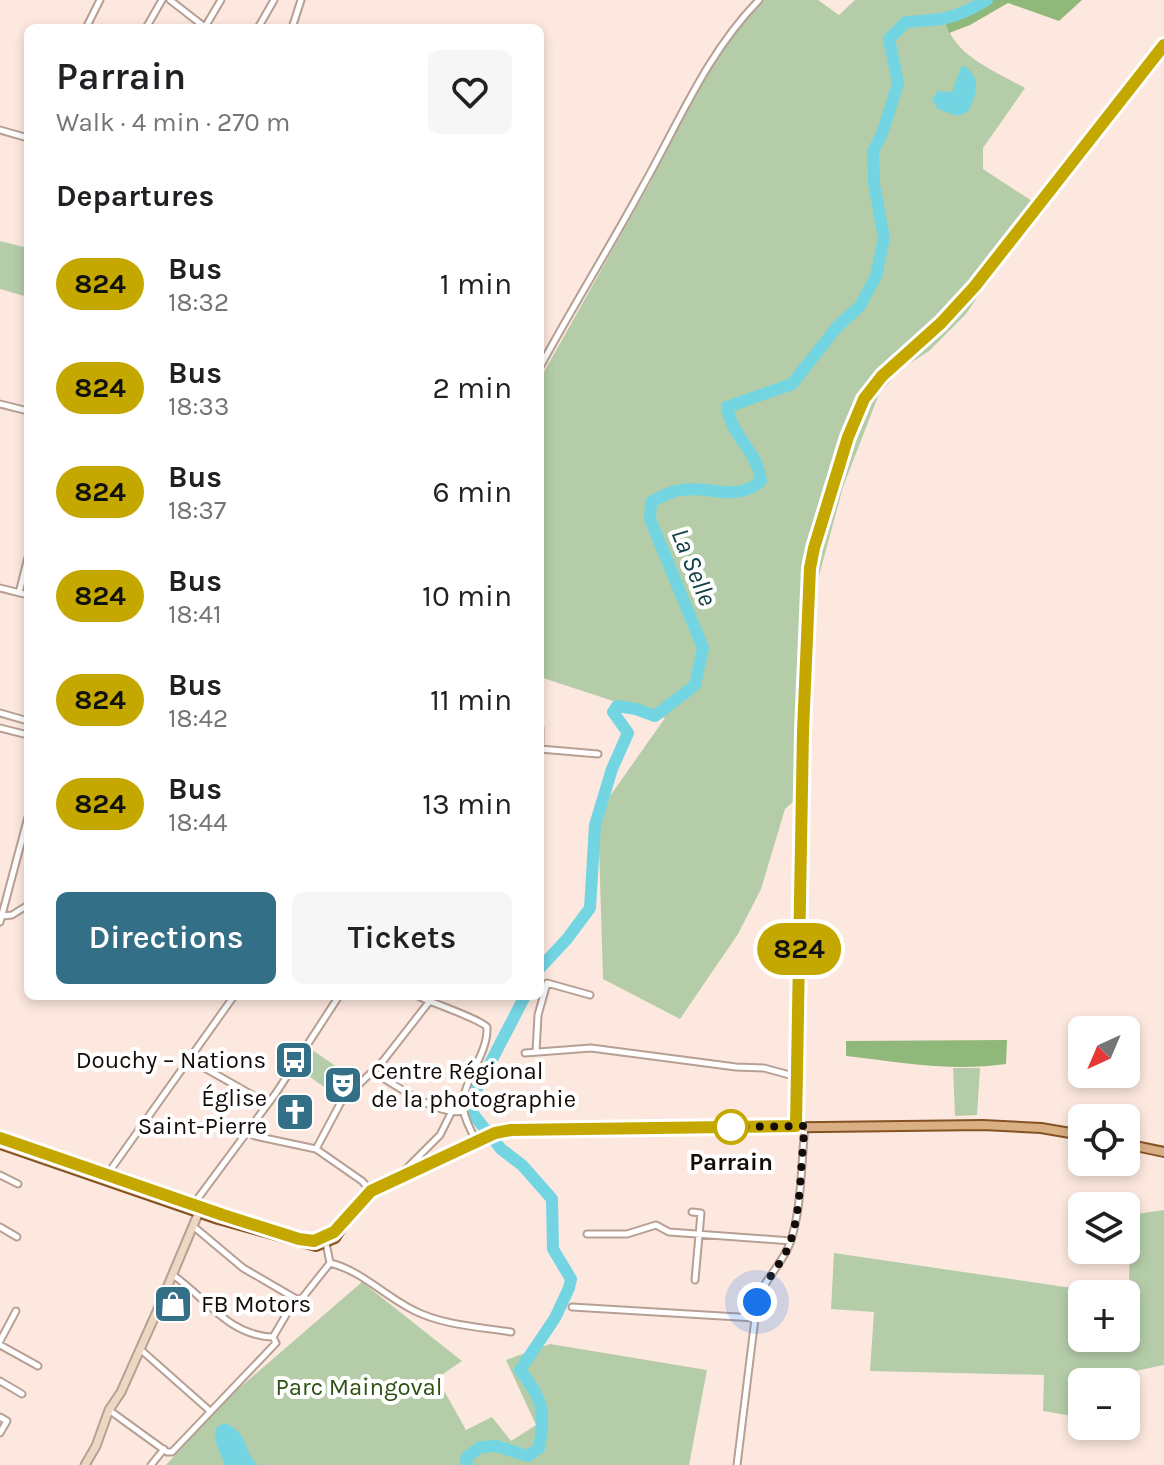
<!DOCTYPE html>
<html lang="en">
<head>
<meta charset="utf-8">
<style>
	body { margin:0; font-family:Karla,sans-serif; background:#f6f6f6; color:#202124; height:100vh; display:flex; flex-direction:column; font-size:30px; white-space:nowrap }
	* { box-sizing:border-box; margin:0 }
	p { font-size:26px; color:#757577 }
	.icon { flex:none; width:44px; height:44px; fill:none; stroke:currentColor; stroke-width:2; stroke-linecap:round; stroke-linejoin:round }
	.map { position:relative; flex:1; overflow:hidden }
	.details { position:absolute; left:24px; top:24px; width:520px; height:976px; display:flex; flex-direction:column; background:#fff; border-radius:12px; box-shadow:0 4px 12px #0003 }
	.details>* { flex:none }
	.badge { padding:0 16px; border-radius:26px; font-size:28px; line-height:52px }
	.needle { width:52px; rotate:224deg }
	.controls { position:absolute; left:1068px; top:1016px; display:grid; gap:16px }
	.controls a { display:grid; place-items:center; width:72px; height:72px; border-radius:12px; background:#fff; box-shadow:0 4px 12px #0003; font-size:40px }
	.you { position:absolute; width:40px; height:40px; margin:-20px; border:6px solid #fff; border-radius:50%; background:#1a73e8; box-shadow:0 0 0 12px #1a73e833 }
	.map>.badge { position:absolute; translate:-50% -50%; box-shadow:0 0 0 4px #fff }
	h2 { padding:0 32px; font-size:30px; line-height:72px }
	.round { display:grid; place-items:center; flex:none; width:84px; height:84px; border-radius:12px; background:#f6f6f6 }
	.overview { display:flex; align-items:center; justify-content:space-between; height:136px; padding:0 32px }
	h1 { font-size:38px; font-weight:600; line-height:60px }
	.cta { display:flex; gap:16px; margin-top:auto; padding:16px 32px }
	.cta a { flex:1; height:92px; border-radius:12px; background:#336f87; color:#fff; font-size:32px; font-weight:600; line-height:92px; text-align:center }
	.cta a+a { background:#f6f6f6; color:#202124 }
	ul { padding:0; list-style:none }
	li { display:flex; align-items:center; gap:24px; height:104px; padding:0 32px }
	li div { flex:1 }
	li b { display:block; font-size:30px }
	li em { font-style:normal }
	li .badge { min-width:88px; font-weight:700; text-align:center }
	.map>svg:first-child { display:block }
</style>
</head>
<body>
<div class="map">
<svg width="1164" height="1465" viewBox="0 0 1164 1465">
	<rect width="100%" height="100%" fill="#fde8df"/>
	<!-- green -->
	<path fill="#b4cda8" d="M 761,0 L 818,0 L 839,15 L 855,0 L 983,0 L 947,24 C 954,56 999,73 1025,88 L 983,148 L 983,169 L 1035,203 L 1010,234 L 1016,239 L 966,314 L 929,351 L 901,369 L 879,394 L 843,487 L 817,583 L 806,790 L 785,809 L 761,889 L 738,934 L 680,1019 L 603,979 L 598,813 L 665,718 L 540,677 L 540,379 L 650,183 L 673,133 L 682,103 Z
		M 0,241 L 28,248 L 28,297 L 0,289 Z
		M 308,1047 L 337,1067 L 324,1087 L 295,1066 Z
		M 953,1068 L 980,1068 L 977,1115 L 955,1116 Z
		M 1164,1210 L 1164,1365 L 1082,1382 L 1079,1417 L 1043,1411 L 1044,1375 L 870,1371 L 874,1312 L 831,1309 L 834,1253 L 1113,1294 L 1082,1294 L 1082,1338 L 1126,1338 L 1126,1296 L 1129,1296 L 1130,1215 Z
		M 362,1282 L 462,1361 L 437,1378 L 466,1430 L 492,1417 L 511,1441 L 536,1425 L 506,1360 L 550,1344 L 707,1370 L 689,1465 L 166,1465 L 222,1403 Z"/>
	<!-- forest -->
	<path fill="#90b87b" d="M 983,0 L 1082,0 L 1059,21 L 1008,3 L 970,25 L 949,33 L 946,24 Z
		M 1007,1040 L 1006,1064 C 952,1072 900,1062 846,1056 L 846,1041 Z"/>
	<!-- water -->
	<path fill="#73d5e2" d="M 964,66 C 982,78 977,94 968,112 L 957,116 L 938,109 L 932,99 L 938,91 L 952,92 L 961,67 Z
		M 225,1423 C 249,1433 242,1450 258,1465 L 225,1465 C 220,1452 212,1440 217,1427 Z"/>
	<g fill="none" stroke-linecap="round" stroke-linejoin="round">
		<!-- river -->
		<path stroke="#73d5e2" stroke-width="12" d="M 540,968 L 567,939 L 590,908 L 595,825 L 612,769 L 628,733 L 613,712 L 617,706 L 636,709 L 655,716 L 695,685 L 703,648 L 650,519 L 651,502 C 661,497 670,491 681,490 C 709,485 736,503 761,481 C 758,451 732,438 727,407 L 792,384 L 837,327 L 860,306 L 876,276 L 884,238 L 874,184 L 873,152 L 883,131 L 898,83 L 889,39 L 906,22 C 943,20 954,19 987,0
			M 467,1465 L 466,1458 L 480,1447 L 496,1446 L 528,1456 L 539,1448 C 546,1411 543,1400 520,1370 L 555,1318 L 569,1288 L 571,1279 L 553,1249 L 552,1199 L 522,1165 L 501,1149 L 473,1114 L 473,1096 L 525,996"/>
		<!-- street casing -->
		<g stroke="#b79f94" stroke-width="9">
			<path id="street" d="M 170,0 L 206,28
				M 205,27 L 221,0
				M 86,28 L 100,0
				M 146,28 L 162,0
				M 258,28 L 274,0
				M 292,28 L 301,0
				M 0,130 L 28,138
				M 540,367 C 573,306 610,247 643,186 C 679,122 707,53 759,0
				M 0,404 L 28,411
				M 0,588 L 28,595
				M 19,593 L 28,557
				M 0,713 L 28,721
				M 0,728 L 28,735
				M 540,728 L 540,747
				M 540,749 L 598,754
				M 2,916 L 12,915 L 28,905
				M 0,922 L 28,817
				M 418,996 C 434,1004 478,1018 487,1027 C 488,1055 464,1077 463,1105 C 463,1117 471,1130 476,1141
				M 536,1052 L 538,1015 L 547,983 L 590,995
				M 525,1053 L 591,1048 L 736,1067 L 764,1068 L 797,1077
				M 189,1059 L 268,1104
				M 373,1072 C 396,1085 438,1117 464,1111
				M 247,1132 L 255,1136 L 316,1149 L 362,1181 L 370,1190
				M 316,1149 L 341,1102 L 383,1061 L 429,1002
				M 402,1173 L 440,1135 L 451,1113
				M 0,1175 L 18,1184
				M 104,1179 L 234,996
				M 190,1209 L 276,1093 L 339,996
				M 692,1212 L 701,1213 L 695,1280
				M 193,1226 L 243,1268 L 298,1300
				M 0,1227 L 17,1237
				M 587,1234 L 627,1234 L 656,1225 L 669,1232 L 791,1241
				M 325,1238 L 330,1263 C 360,1270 385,1296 413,1310 C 442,1325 479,1327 511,1332
				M 173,1275 C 206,1298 229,1336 273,1337
				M 572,1307 L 755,1318
				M 273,1337 L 293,1303 L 303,1297 L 330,1263
				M 0,1341 L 16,1311
				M 0,1345 L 38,1366
				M 140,1349 L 210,1411
				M 0,1381 L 22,1394
				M 109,1410 L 167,1452 L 172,1452 L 276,1343 L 273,1337
				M 0,1417 L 7,1421 L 0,1433
				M 151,1465 L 164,1449
				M 737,1465 L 757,1302 C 763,1280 782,1265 790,1243 C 802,1209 801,1163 805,1126"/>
		</g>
		<!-- secondary casing -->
		<g stroke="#b79f94" stroke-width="11">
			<path id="secondary" d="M 796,1126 L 803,731 L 810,568 C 812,546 821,525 827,503 C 840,461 849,414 878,380 C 906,347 946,321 975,286 L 1164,45
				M 85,1465 L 96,1446 L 109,1410 L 121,1392 L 158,1309 L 201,1207"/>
		</g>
		<!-- primary casing -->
		<g stroke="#855323" stroke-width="12">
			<path id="primary" d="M 0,1138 L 40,1150
				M 0,1144 L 218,1219 L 316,1246 L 335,1238 L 355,1207 L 371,1191 L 482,1138 L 503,1131 L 983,1125 L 1041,1128 L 1082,1135
				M 1126,1144 L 1164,1152
				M 64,1158 L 96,1170
				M 113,1176 L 141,1187"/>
		</g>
		<!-- street -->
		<use href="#street" stroke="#fff" stroke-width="5"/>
		<!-- secondary -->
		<use href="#secondary" stroke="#edd7c2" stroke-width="7"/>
		<!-- primary -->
		<use href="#primary" stroke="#daaf84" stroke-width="8"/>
	</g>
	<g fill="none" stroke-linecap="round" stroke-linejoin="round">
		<!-- line casing -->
		<g stroke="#fff" stroke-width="18">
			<path id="line" d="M 0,1138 L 223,1215 L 299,1239 L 314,1241 L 334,1232 L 371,1191 L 495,1133 L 511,1130 L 796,1126 L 803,731 L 810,568 L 814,548 L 848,437 L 864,399 L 882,376 L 941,323 L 975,286 L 1164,45"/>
		</g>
		<!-- line -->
		<use href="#line" stroke="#c4a800" stroke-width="12"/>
		<!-- walk -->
		<path stroke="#140c08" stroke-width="8" stroke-dasharray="0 14.4" d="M 731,1127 L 805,1126 C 800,1164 802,1207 790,1243 C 782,1265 764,1280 757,1302"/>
	</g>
	<!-- icons -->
	<defs>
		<g id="bus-square" transform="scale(2)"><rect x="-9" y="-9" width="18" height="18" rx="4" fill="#336f87" stroke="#fff"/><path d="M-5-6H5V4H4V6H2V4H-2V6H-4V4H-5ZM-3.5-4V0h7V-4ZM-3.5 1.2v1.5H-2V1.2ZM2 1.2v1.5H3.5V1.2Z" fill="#fff"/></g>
		<g id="theatre-square" transform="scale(2)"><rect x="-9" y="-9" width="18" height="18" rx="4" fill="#336f87" stroke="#fff"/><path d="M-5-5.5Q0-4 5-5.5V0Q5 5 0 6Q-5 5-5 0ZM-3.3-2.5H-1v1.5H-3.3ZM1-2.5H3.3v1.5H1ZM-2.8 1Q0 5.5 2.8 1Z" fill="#fff"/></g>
		<g id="church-square" transform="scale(2)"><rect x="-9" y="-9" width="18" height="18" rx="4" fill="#336f87" stroke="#fff"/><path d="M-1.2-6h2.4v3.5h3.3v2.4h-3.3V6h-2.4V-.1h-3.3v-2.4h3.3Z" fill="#fff"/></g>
		<g id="shop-square" transform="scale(2)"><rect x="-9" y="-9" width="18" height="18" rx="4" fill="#336f87" stroke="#fff"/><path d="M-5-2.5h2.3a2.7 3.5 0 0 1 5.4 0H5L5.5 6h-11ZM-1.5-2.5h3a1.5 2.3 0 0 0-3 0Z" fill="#fff"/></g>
	</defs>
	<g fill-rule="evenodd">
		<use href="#bus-square" x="294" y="1060"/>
		<use href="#theatre-square" x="343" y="1085"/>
		<use href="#church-square" x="295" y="1112"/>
		<use href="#shop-square" x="173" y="1304"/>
	</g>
	<!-- markers -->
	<circle fill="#fff" stroke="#c4a800" stroke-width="4" cx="731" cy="1127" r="16"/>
	<g text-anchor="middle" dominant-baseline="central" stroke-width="8" stroke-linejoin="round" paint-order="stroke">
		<!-- poi labels -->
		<g font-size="24" fill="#140c08" stroke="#fff" text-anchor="end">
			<text x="266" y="1060">Douchy – Nations</text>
			<text x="371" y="1071" text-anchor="start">Centre Régional<tspan x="371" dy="28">de la photographie</tspan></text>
			<text x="267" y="1098">Église<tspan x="267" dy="28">Saint-Pierre</tspan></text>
			<text x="201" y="1304" text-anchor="start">FB Motors</text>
		</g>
		<!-- stop labels -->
		<g font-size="24" font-weight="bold" fill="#140c08" stroke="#fff">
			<text x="731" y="1162">Parrain</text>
		</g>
		<!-- park labels -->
		<g font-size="24" fill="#2e5214" stroke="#fff">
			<text x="359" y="1387">Parc Maingoval</text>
		</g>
		<!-- water labels -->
		<g font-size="26" font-style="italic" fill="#134147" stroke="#fff">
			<text transform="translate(694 567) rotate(68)">La Selle</text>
		</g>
	</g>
</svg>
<div class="controls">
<a><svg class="needle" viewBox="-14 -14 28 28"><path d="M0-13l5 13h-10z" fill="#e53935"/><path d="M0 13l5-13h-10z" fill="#757577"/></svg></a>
<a><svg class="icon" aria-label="locate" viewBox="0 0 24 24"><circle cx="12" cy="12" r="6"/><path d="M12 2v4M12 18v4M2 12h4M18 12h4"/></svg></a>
<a><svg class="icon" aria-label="layers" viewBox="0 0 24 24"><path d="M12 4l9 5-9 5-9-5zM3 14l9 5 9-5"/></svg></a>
<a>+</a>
<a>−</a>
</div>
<div class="you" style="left:757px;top:1302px"></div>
<b class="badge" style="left:799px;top:949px;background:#c4a800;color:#111">824</b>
<section class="details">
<div class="overview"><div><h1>Parrain</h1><p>Walk · 4 min · 270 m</p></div><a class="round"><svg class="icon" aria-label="heart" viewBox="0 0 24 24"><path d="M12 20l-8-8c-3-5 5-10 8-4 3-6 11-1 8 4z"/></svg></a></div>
<h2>Departures</h2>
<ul>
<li><span class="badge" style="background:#c4a800;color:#111">824</span><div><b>Bus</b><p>18:32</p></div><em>1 min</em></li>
<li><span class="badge" style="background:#c4a800;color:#111">824</span><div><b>Bus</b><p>18:33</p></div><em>2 min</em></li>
<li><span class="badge" style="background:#c4a800;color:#111">824</span><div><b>Bus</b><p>18:37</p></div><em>6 min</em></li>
<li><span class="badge" style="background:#c4a800;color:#111">824</span><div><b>Bus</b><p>18:41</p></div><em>10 min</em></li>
<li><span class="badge" style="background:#c4a800;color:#111">824</span><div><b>Bus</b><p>18:42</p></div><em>11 min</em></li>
<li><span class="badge" style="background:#c4a800;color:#111">824</span><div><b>Bus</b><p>18:44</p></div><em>13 min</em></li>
</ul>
<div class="cta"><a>Directions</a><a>Tickets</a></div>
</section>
</div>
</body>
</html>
